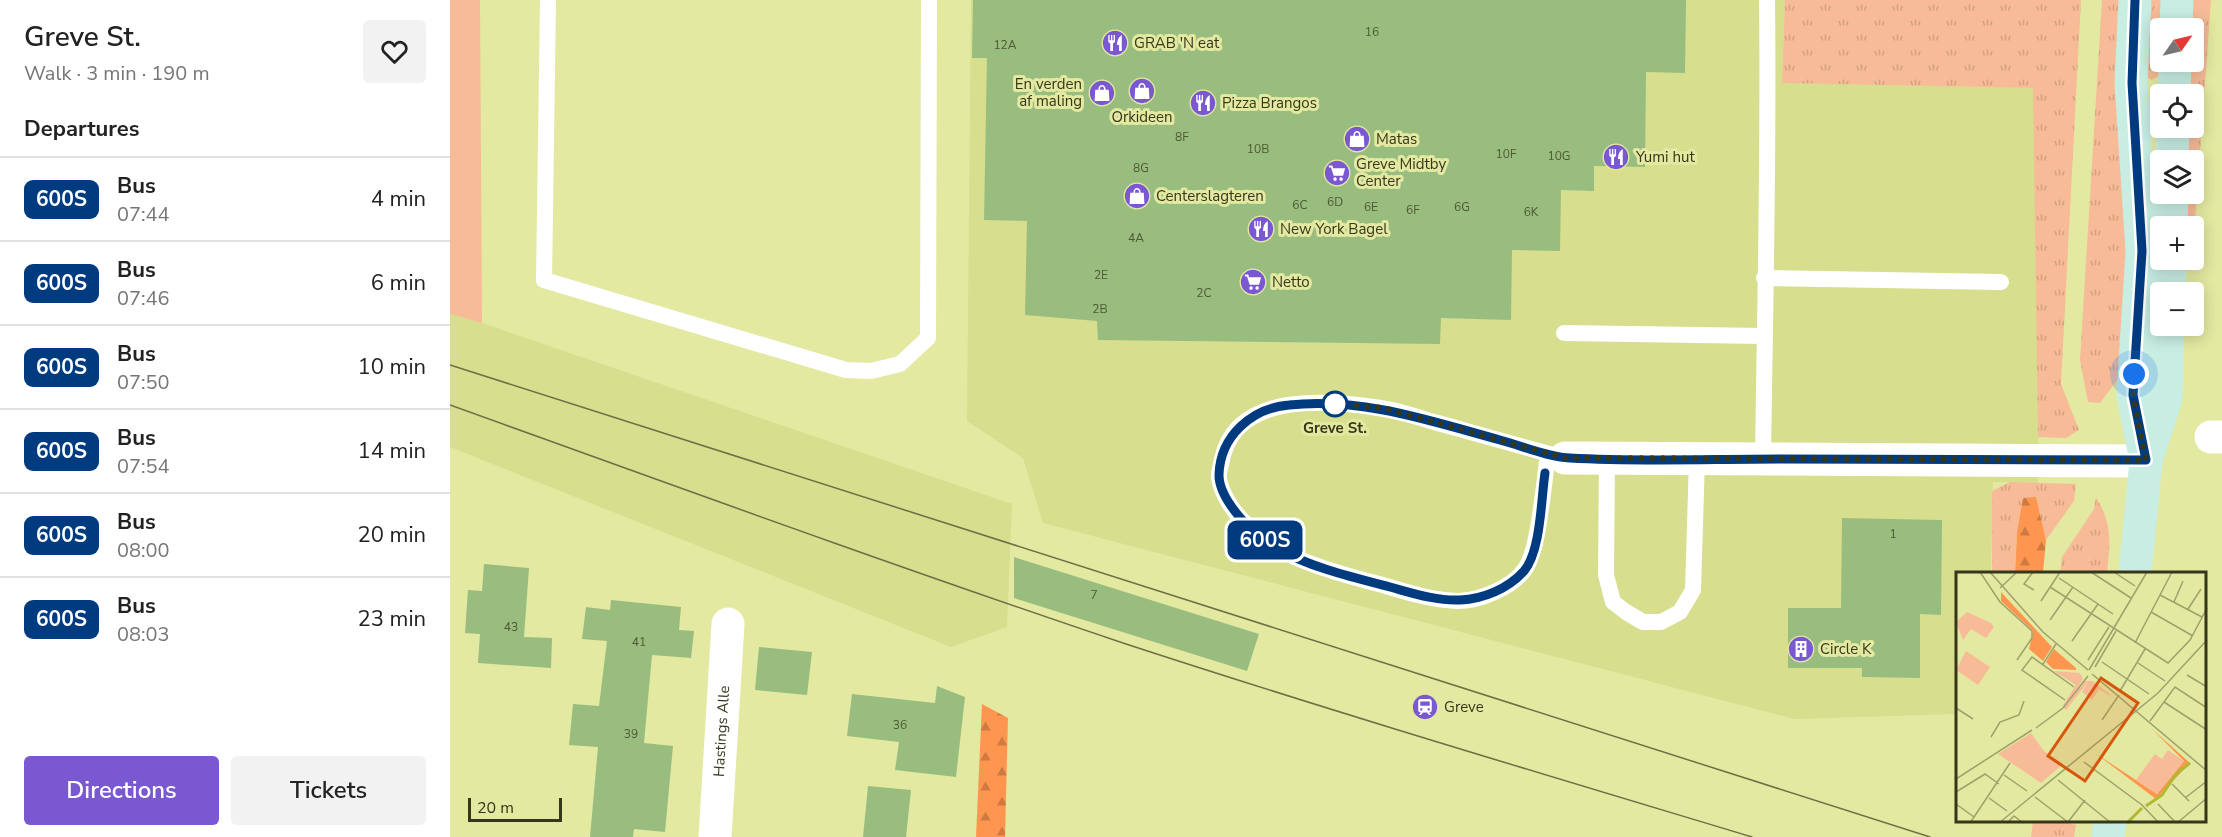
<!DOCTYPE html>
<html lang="en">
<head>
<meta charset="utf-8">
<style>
	body { margin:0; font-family:"Nunito Sans",sans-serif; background:#f2f2f2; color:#222; height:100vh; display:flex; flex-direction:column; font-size:22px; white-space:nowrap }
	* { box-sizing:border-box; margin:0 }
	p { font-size:20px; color:#767676 }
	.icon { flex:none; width:33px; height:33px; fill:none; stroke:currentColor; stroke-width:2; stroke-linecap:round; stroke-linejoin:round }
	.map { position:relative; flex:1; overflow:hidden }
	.panel { display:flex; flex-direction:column; background:#fff; width:450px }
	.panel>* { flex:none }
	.badge { padding:0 12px; border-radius:9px; font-size:21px; line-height:39px }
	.needle { width:39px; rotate:56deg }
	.tools { position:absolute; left:1700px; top:18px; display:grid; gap:12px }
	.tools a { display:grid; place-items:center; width:54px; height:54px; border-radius:6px; background:#fff; box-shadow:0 3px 15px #0003; font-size:30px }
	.scale { position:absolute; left:18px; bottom:15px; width:94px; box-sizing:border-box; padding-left:6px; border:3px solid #35371a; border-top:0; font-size:16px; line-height:21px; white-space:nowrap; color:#35371a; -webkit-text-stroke:4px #e3e9a1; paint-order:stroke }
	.you { position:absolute; width:30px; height:30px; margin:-15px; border:4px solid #fff; border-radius:50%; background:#1a73e8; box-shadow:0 0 0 9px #1a73e833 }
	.map>.badge { position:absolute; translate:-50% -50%; box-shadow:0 0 0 3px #fff }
	h2 { padding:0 24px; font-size:22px; line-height:54px }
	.round { display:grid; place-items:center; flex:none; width:63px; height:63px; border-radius:6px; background:#f2f2f2 }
	.headline { display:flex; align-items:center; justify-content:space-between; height:102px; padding:0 24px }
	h1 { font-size:28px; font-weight:600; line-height:45px }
	.primary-button { display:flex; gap:12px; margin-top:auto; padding:12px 24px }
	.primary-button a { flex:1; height:69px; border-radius:6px; background:#7a58d2; color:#fff; font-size:24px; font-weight:600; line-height:69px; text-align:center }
	.primary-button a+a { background:#f2f2f2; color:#222 }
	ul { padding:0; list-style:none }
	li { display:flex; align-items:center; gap:18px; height:84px; padding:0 24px; border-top:2px solid #e0e0e0 }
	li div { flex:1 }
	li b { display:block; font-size:22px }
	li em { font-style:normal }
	li .badge { min-width:66px; font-weight:700; text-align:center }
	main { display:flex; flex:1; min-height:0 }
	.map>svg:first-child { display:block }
</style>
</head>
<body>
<main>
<section class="panel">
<div class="headline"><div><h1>Greve St.</h1><p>Walk · 3 min · 190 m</p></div><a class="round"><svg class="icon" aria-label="heart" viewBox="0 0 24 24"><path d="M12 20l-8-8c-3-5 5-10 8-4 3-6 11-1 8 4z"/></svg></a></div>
<h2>Departures</h2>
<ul>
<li><span class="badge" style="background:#003b80;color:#fff">600S</span><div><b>Bus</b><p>07:44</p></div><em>4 min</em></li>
<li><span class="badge" style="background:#003b80;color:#fff">600S</span><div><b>Bus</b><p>07:46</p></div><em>6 min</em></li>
<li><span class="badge" style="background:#003b80;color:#fff">600S</span><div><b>Bus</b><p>07:50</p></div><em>10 min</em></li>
<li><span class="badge" style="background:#003b80;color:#fff">600S</span><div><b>Bus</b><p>07:54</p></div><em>14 min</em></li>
<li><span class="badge" style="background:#003b80;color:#fff">600S</span><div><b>Bus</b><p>08:00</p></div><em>20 min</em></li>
<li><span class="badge" style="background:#003b80;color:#fff">600S</span><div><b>Bus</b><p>08:03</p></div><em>23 min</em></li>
</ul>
<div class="primary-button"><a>Directions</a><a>Tickets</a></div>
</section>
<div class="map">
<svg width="1772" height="837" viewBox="0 0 1772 837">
	<defs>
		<pattern id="grass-tufts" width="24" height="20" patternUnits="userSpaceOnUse" patternTransform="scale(1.5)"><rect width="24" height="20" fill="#f7bb97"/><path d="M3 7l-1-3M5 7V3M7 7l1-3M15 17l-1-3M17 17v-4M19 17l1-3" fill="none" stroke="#d4a182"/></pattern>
		<pattern id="forest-firs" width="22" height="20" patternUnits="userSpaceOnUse" patternTransform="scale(1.5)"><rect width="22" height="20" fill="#fe9650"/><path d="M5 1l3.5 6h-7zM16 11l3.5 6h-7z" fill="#ce7b42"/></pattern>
	</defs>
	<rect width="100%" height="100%" fill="#e3e9a1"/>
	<!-- built -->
	<path fill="#d7de8d" d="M 521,0 L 1335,0 L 1332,83 L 1591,88 L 1588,483 L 1543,482 L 1541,573 L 1508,573 L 1508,714 L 1344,719 L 593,523 L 573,458 L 517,421 Z
		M 0,314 L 32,323 L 562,504 L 557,627 L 501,647 L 0,447 Z"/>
	<!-- grass -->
	<path fill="url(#grass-tufts)" d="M 1335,0 L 1631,0 L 1611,384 L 1629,430 L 1616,438 L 1588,437 L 1583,88 L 1332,83 Z
		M 1652,0 L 1675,0 L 1682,229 L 1675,370 L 1650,403 L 1638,402 L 1630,360 Z
		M 1697,0 L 1714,0 L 1710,28 L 1710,75 L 1702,80 L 1692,76 Z
		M 1734,0 L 1761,0 L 1743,250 L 1743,226 L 1729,226 L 1730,194 L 1743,194 L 1743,160 L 1731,160 L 1731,128 L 1743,128 L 1743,94 L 1732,94 L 1733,62 L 1743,62 L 1743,28 L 1733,28 Z
		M 1560,482 L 1626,484 L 1624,501 L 1596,540 L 1586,497 L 1567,533 L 1565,573 L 1542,573 L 1542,491 Z
		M 1646,498 C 1663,524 1660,543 1657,573 L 1610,573 L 1612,557 L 1644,509 Z
		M 1583,821 L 1618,821 L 1618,823 L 1626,825 L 1624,837 L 1581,837 Z"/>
	<!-- forest -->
	<path fill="url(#forest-firs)" d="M 1586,497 L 1596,540 L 1593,573 L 1565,573 L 1567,533 L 1573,498 Z
		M 532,704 L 558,718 L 555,837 L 526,837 Z"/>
	<!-- garden -->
	<path fill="#f7bb97" d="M 0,0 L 30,0 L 32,323 L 0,314 Z"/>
	<!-- building -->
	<path fill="#99bd7f" d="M 523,0 L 1236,0 L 1235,73 L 1196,72 L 1195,167 L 1144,166 L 1144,191 L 1111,190 L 1110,251 L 1062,250 L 1061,320 L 991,318 L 990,344 L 648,340 L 647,321 L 575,315 L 577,221 L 534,220 L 537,58 L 522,58 Z
		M 1392,518 L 1492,520 L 1491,615 L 1470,614 L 1470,678 L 1412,677 L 1412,668 L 1338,668 L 1338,608 L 1391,608 Z
		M 564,557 L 809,634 L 797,671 L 564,598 Z
		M 34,564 L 79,568 L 74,637 L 102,638 L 101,668 L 28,663 L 30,634 L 15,633 L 18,590 L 32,591 Z
		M 161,600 L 231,607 L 229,630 L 244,631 L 241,658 L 202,655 L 194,743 L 223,746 L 215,832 L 184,829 L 183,837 L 140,837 L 148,747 L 119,745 L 123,704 L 149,706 L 157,641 L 132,639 L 136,607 L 160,610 Z
		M 309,647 L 362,652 L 357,695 L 305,690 Z
		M 487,686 L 515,697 L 506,777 L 445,770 L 449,742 L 397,736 L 402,694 L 485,703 Z
		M 418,786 L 461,790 L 456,837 L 413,837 Z"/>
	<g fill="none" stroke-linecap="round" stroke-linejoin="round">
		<!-- lane -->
		<path stroke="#fff" stroke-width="16" d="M 98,0 L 94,280 L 396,370 L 421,371 L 450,364 L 478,338 L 479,0
			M 1314,278 L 1551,282
			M 1114,333 L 1314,336
			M 1098,454 C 1094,480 1089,550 1075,569 C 1062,588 1029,601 1007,601 C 983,600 959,593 936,586 C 887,573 829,560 793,521 C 783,511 771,493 769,478 C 768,473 771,466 772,460 C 785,391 879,400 931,408 C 950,411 970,418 988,423 C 1031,435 1073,447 1115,458
			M 1157,458 L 1156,575 L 1163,602 L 1176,612 L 1193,622 L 1211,622 L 1230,612 L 1243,590 L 1247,459
			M 1313,459 C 1315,306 1319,153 1317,0"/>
		<!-- street -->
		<g stroke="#fff" stroke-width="33">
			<path d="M 1761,437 L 1772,437"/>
			<path d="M 1115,458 L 1696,461"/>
			<path id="s1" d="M 265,837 L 278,624"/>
		</g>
		<!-- secondary -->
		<path stroke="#c8eee4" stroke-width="33" d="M 1685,0 L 1681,83 L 1692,251 L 1683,395 L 1696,461
			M 1726,28 L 1727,0
			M 1724,94 L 1725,62
			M 1722,160 L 1723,128
			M 1721,226 L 1722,194
			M 1719,292 L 1720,260
			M 1685,573 L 1696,461 L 1716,398 L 1718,326
			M 1658,837 L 1660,820"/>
		<!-- tram -->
		<path stroke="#6c6f44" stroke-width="1.5" d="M 0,365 L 1480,837
			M 0,405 C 225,486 450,568 676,644 C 884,712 1093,774 1302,837"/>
	</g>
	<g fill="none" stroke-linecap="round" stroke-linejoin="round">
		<!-- line casing -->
		<g stroke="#fff" stroke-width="14">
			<path id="line" d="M 1095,473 C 1091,499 1091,551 1074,571 C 1058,589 1033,599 1010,600 C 986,601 962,593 940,587 C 901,577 859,567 824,547 C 803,535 769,500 769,475 C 770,436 802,408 839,405 C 911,397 981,421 1050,440 C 1073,446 1097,457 1120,458 C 1189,462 1259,459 1329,459 C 1451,459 1574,460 1696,460 L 1683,395 L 1692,251 L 1682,83 L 1685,0"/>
		</g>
		<!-- line -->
		<use href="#line" stroke="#003b80" stroke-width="9"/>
		<!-- walk -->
		<path stroke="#35371a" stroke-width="6" stroke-dasharray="0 10.8" d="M 885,404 L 933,408 L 1115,458 L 1696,460 L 1683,395 L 1684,374"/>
	</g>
	<!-- icons -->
	<defs>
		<g id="restaurant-disc" transform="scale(1.35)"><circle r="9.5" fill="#7a58d2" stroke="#e3e9a1"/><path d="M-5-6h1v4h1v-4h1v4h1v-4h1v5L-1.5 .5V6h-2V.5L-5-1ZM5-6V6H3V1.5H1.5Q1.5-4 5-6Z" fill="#fff"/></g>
		<g id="shop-disc" transform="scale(1.35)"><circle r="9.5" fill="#7a58d2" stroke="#e3e9a1"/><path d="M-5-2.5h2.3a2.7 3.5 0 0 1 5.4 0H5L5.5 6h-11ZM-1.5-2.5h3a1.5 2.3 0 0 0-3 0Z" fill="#fff"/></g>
		<g id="supermarket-disc" transform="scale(1.35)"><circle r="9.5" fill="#7a58d2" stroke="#e3e9a1"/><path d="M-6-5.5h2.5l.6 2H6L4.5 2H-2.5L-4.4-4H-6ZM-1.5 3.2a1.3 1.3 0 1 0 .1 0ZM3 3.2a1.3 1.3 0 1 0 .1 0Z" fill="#fff"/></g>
		<g id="building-disc" transform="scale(1.35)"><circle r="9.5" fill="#7a58d2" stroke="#e3e9a1"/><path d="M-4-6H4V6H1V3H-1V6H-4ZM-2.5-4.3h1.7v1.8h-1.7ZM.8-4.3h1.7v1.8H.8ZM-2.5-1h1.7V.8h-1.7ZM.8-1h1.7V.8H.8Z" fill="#fff"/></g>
		<g id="station-disc" transform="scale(1.35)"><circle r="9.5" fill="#7a58d2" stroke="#e3e9a1"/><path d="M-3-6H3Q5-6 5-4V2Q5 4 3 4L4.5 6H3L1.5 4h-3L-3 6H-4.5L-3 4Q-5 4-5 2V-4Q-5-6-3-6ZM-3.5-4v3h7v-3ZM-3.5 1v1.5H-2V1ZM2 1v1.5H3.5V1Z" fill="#fff"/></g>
	</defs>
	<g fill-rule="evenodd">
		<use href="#restaurant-disc" x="665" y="43"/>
		<use href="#shop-disc" x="692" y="91"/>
		<use href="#shop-disc" x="652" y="93"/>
		<use href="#restaurant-disc" x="753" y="103"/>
		<use href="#shop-disc" x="907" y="139"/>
		<use href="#restaurant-disc" x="1166" y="157"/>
		<use href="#supermarket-disc" x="887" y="173"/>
		<use href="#shop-disc" x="687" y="196"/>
		<use href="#restaurant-disc" x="811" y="229"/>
		<use href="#supermarket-disc" x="803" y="282"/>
		<use href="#building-disc" x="1351" y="649"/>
		<use href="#station-disc" x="975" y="707"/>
	</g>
	<!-- markers -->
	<circle fill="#fff" stroke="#003b80" stroke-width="3" cx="885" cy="404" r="12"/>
	<g text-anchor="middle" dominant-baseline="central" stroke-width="6" stroke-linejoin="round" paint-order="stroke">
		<!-- number labels -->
		<g font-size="12" fill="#4e5833">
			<text x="922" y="32">16</text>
			<text x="555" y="45">12A</text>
			<text x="732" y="137">8F</text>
			<text x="808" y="149">10B</text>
			<text x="1056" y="154">10F</text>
			<text x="1109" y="156">10G</text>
			<text x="691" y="168">8G</text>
			<text x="885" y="202">6D</text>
			<text x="850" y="205">6C</text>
			<text x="921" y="207">6E</text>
			<text x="1012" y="207">6G</text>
			<text x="963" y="210">6F</text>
			<text x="1081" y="212">6K</text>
			<text x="686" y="238">4A</text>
			<text x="651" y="275">2E</text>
			<text x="754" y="293">2C</text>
			<text x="650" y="309">2B</text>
			<text x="1443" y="534">1</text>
			<text x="644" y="595">7</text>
			<text x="61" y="627">43</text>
			<text x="189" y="642">41</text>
			<text x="450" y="725">36</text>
			<text x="181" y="734">39</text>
		</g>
		<!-- poi labels -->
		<g font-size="15" fill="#35371a" stroke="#e3e9a1" text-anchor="start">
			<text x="684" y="43">GRAB 'N eat</text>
			<text x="632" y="84" text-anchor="end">En verden<tspan x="632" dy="17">af maling</tspan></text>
			<text x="772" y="103">Pizza Brangos</text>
			<text x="692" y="117" text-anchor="middle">Orkideen</text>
			<text x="926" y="139">Matas</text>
			<text x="1186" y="157">Yumi hut</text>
			<text x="906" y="164">Greve Midtby<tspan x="906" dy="17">Center</tspan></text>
			<text x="706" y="196">Centerslagteren</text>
			<text x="830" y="229">New York Bagel</text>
			<text x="822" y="282">Netto</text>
			<text x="1370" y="649">Circle K</text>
			<text x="994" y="707">Greve</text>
		</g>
		<!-- stop labels -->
		<g font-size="15" font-weight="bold" fill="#35371a" stroke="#e3e9a1">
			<text x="885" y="428">Greve St.</text>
		</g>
		<!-- street labels -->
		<g font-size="15" fill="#35371a" stroke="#e3e9a1">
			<text stroke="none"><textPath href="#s1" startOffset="106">Hastings Alle</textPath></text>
		</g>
	</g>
	<!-- overview -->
	<g transform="translate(1506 572)">
		<rect width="250" height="250" fill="#e3e9a1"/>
		<path d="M 11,40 L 35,51 L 38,55 L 30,66 L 15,57 L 7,68 L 0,50 ZM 98,99 L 124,101 L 127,107 L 115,126 L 106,135 L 120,113 ZM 129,109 L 137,109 L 159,127 L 143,117 L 136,128 L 126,120 L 132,110 L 110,138 L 108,136 Z" fill="#f7bb97"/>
		<path d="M 45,20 L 96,75 L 87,89 L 73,77 L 77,59 L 45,29 ZM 98,77 L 120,96 L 120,98 L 97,97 L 90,90 ZM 195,156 L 234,191 L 200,227 L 139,181 L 201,222 L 228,189 Z" fill="#fe9650"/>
		<path d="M 10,79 L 34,95 L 22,113 L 0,98 ZM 212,178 L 228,189 L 201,222 L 180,208 L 199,182 L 206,187 Z" fill="#f7bb97"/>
		<path d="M 75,161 L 88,179 L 107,192 L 85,211 L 42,182 Z" fill="#f7bb97"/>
		<path fill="none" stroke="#b1b831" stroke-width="3" d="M 190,234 L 206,223 L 220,202 L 234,191M 171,251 L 186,236"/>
		<path fill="none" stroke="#9da26b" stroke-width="1.5" d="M 24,0 L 44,30 L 76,59 L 76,66 L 61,88M 34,0 L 87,60 L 132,98M 77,0 L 68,12 L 78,18M 135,0 L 175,26M 158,0 L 179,14M 103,6 L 157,42M 94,15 L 212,91 L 234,68 L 251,36M 44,16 L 61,0M 204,23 L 246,45M 85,29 L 104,0M 218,30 L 227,9M 232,37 L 245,17M 195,40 L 237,64M 94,48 L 117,15M 116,69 L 142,32M 179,71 L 216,0M 132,88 L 153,55M 146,90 L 193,122M 182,91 L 209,109M 87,92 L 100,72M 139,95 L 160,59M 133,98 L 191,0M 136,102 L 251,199M 231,103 L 251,115M 164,119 L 189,77M 109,128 L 66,98 L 76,85 L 118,115M 208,130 L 251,158M 0,136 L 17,147M 146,148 L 163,123M 194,149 L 219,115 L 251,136M 80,156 L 107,136 L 132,104M 35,165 L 44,150 L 63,143 L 68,129M 128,190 L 186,233 L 203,251M 48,203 L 71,219M 0,207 L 76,158M 102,208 L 155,251M 216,212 L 233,229M 0,220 L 29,202 L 43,212M 79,225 L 113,251M 33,226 L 51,239M 229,226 L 251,209M 0,232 L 18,245M 202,232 L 220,251M 112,250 L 129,228M 14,251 L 54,191M 43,251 L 202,121 L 251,68M 51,251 L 58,244 L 67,251M 221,251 L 251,226"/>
		<path fill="#d6560d" fill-opacity="0.15" stroke="#d6560d" stroke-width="3" d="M 145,106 L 182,131 L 129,209 L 92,184 Z"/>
		<rect width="250" height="250" fill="none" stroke="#35371a" stroke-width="3"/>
	</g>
</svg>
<div class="tools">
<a><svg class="needle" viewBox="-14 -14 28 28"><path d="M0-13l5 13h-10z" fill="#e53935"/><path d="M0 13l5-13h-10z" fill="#767676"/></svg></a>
<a><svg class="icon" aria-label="locate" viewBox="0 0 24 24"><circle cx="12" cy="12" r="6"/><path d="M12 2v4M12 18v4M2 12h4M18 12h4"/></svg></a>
<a><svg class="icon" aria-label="layers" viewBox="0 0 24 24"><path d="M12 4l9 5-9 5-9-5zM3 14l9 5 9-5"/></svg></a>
<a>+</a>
<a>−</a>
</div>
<div class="scale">20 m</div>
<div class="you" style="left:1684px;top:374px"></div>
<b class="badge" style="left:815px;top:540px;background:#003b80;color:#fff">600S</b>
</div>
</main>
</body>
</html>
